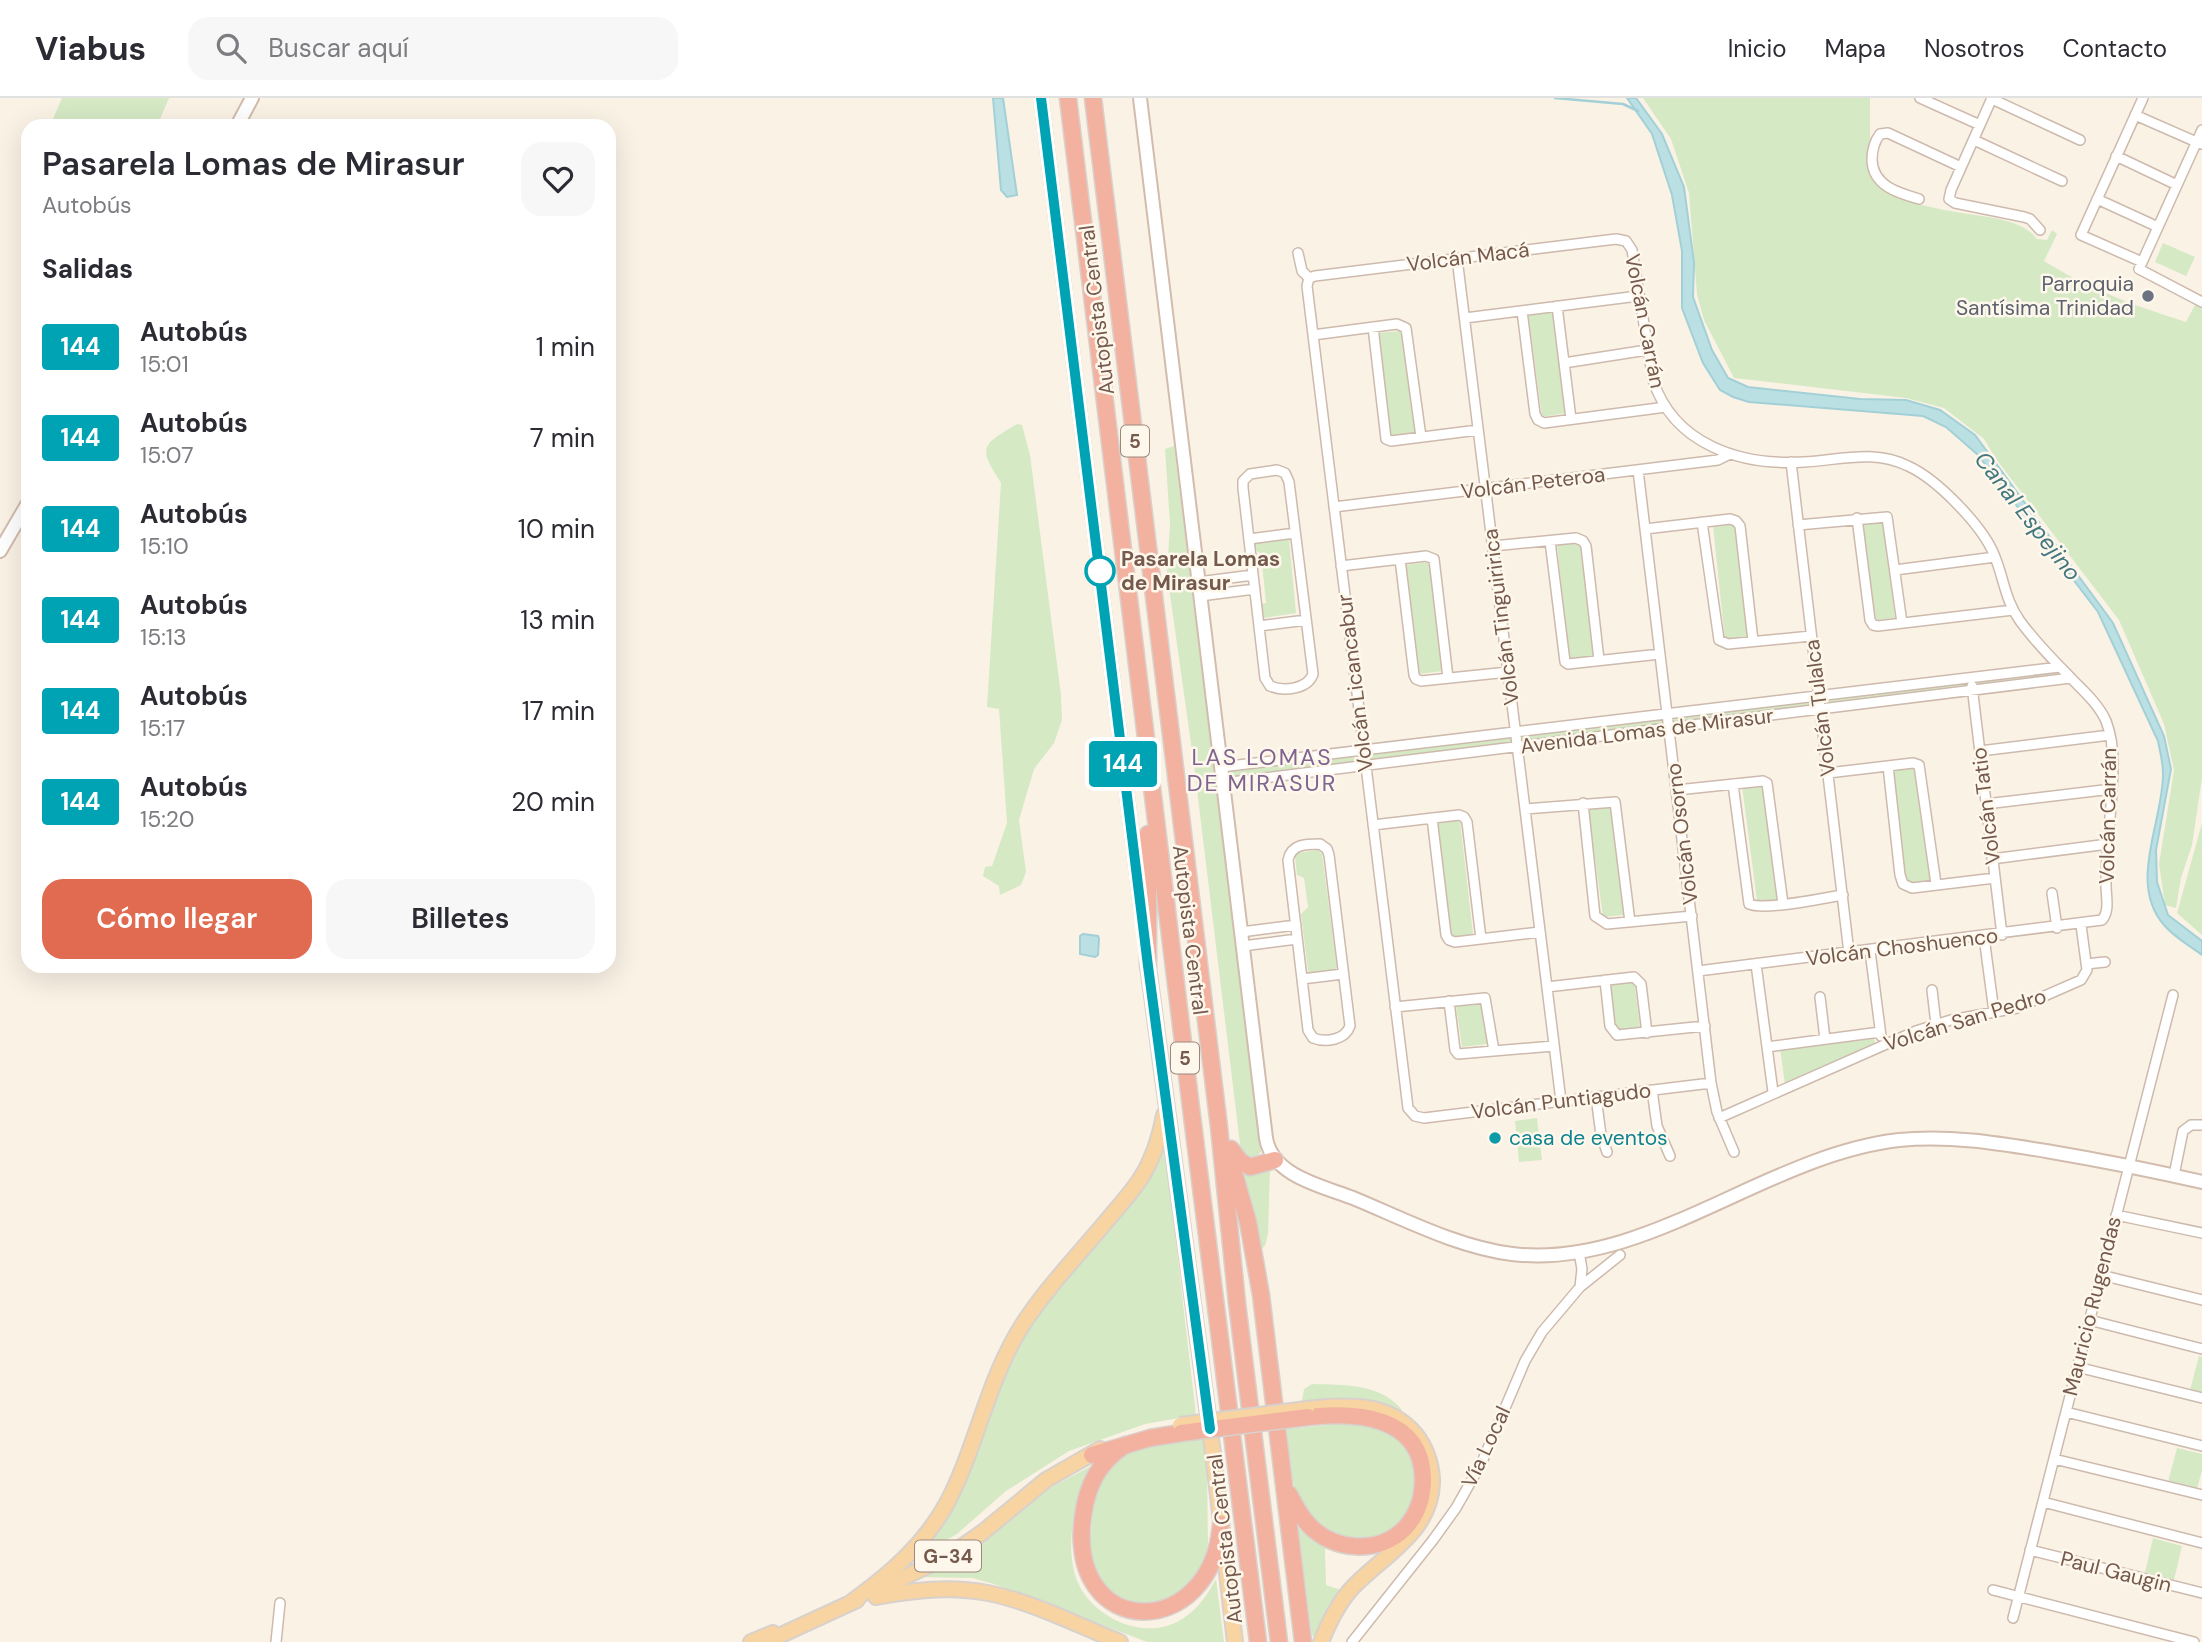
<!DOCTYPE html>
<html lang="es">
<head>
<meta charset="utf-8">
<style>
	body { margin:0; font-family:"DM Sans",sans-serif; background:#f7f7f7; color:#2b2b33; height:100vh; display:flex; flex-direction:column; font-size:26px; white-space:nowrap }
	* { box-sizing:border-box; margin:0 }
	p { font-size:23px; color:#7c7c81 }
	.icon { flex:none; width:38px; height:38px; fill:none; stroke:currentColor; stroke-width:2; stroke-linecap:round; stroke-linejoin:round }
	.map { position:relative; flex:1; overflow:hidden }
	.sheet { position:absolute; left:21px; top:21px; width:595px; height:854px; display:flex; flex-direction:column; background:#fff; border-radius:21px; box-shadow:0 7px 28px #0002 }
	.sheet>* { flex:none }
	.badge { padding:0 14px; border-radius:5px; font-size:24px; line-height:46px }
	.map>.badge { position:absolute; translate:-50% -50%; box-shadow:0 0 0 4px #fff }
	h2 { padding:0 21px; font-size:26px; line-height:63px }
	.round { display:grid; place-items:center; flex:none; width:74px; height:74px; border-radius:21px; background:#f7f7f7 }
	.summary { display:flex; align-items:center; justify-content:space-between; height:119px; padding:0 21px }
	h1 { font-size:33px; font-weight:600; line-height:52px }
	.button { display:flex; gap:14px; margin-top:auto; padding:14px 21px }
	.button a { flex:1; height:80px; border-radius:21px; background:#e06b50; color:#fff; font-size:28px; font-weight:600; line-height:80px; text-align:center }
	.button a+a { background:#f7f7f7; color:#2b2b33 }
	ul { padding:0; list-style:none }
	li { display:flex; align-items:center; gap:21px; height:91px; padding:0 21px }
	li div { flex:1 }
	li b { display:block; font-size:26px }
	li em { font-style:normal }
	li .badge { min-width:77px; font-weight:700; text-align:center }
	header { display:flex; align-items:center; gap:42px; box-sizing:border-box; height:98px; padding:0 35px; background:#fff; border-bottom:2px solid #e1e1e2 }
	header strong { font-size:33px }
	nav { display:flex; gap:38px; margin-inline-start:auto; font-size:24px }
	.search { width:490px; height:63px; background:#f7f7f7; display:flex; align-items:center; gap:18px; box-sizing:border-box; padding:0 24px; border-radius:21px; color:#7c7c81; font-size:26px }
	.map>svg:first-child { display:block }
</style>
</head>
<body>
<header>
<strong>Viabus</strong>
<div class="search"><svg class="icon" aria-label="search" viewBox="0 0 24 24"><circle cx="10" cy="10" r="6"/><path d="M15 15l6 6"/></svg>Buscar aquí</div>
<nav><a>Inicio</a><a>Mapa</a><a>Nosotros</a><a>Contacto</a></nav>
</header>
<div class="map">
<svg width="2202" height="1544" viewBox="0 0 2202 1544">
	<rect width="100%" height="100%" fill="#fbf2e6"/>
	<!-- green -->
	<path fill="#d5e9c5" d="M 62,0 L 169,0 L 157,28 L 50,28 Z
		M 1643,0 L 1870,0 C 1870,15 1869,57 1874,71 C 1889,111 1958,113 1994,120 C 2009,123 2028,128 2037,141 L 2047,142 L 2052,132 L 2057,136 L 2044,163 C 2091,192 2133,207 2186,224 L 2196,205 L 2202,208 L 2202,680 L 2192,747 L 2181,780 L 2176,810 L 2165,807 L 2159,766 L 2174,672 L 2164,626 L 2119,522 L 1996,361 L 1984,341 L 1944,310 L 1906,300 L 1734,280 L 1704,222 L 1697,197 L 1689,95 L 1671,41 Z
		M 2163,145 L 2195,159 L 2186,178 L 2155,164 Z
		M 1553,213 L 1565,315 L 1542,319 L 1528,215 Z
		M 1401,233 L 1415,336 L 1388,340 L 1378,235 Z
		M 1017,326 L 1022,327 L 1030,357 L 1061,597 L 1062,622 L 1054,645 L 1034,671 L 1019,722 L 1026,774 L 1021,787 L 1000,797 L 999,788 L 983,778 L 985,769 L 992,768 L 1007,725 L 999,611 L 987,609 L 1001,385 C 977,348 982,347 1017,326 Z
		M 1174,348 L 1261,1054 L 1254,1060 L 1246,1060 L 1241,1054 L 1194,667 L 1167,475 L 1170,426 L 1165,351 Z
		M 1883,421 L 1895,520 L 1876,522 L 1862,424 Z
		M 1734,426 L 1748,541 L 1725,543 L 1713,428 Z
		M 1289,441 L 1296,515 L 1263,520 L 1260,506 L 1266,505 L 1261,456 L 1252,449 L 1254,445 L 1258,444 Z
		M 1580,443 L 1594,558 L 1569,561 L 1557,446 Z
		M 1429,464 L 1443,573 L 1418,576 L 1405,467 Z
		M 2050,575 L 2052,578 L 1231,681 L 1230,672 Z
		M 1916,668 L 1931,783 L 1906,786 L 1892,671 Z
		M 1762,686 L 1777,801 L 1757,803 L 1742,688 Z
		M 1612,707 L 1624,817 L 1603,819 L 1588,710 Z
		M 1460,722 L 1473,836 L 1450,839 L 1437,724 Z
		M 2202,725 L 2202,837 L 2177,815 Z
		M 1318,752 L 1322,756 L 1337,869 L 1334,874 L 1311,877 L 1308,873 L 1301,816 L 1308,809 L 1304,780 L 1297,777 L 1295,759 L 1297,755 Z
		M 1634,882 L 1640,929 L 1616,932 L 1610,885 Z
		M 1482,904 L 1488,946 L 1462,949 L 1456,908 Z
		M 1874,940 L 1875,945 L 1785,987 L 1780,950 Z
		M 1537,1020 L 1542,1062 L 1519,1064 L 1515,1023 Z
		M 1164,1042 L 1196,1317 L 1145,1326 L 1069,1353 L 1006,1393 L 957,1436 L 907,1464 L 925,1443 L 1014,1247 Z
		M 1240,1070 L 1253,1074 L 1270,1073 L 1268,1136 L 1265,1148 L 1261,1151 Z
		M 2199,1258 L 2202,1259 L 2202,1295 L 2190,1292 Z
		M 1312,1286 C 1343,1287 1381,1285 1402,1312 L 1397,1315 L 1305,1308 L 1302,1303 L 1304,1291 Z
		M 1360,1324 C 1369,1327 1383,1328 1391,1333 C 1449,1375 1397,1469 1331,1435 C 1320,1429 1310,1420 1303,1410 C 1290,1388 1289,1355 1287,1331 Z
		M 1203,1340 L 1207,1374 L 1208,1445 L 1206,1457 L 1192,1494 L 1154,1512 L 1111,1501 L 1090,1461 L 1093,1407 L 1105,1375 L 1117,1361 L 1142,1346 Z
		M 2177,1350 L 2202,1356 L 2202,1372 L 2197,1391 L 2168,1384 Z
		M 1091,1368 C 1076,1399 1066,1437 1074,1473 C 1083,1514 1138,1544 1177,1524 C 1196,1514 1206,1499 1216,1481 L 1224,1544 L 1147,1544 L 994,1486 L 972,1480 L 919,1479 L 982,1441 L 1050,1390 Z
		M 1298,1430 L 1325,1450 L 1326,1487 L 1341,1492 L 1329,1508 L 1316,1537 L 1312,1538 Z
		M 2153,1440 L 2182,1448 L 2174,1482 L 2145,1474 Z"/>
	<!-- water -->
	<path fill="#bbe0e4" stroke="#a2d0d6" stroke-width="2" d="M 993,0 L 1003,0 L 1017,97 L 1007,99 L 1001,92 Z
		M 1627,0 L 1636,0 L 1662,36 L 1684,89 L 1694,165 L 1693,199 L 1712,252 L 1728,280 L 1748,289 L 1860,301 L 1906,302 L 1940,312 L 1975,337 L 2113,525 L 2164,638 L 2171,671 L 2156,752 L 2157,784 L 2168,817 L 2202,843 L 2202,857 C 2190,848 2174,839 2164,827 C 2127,785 2164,722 2163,675 C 2163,664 2160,654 2158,643 L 2098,514 L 1978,357 L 1946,329 L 1923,318 L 1749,304 L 1733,299 L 1720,292 L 1703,265 L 1682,210 L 1682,153 L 1672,97 L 1652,36 Z
		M 1083,836 L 1098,838 L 1099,841 L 1098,857 L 1095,859 L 1080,856 L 1080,838 Z"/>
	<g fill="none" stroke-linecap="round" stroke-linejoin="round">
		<!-- stream -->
		<path stroke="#a2d0d6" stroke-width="2.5" d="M 1555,0 L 1623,6 L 1638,13"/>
		<!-- street casing -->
		<g stroke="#cdbaad" stroke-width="12">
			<path id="street" d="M 1920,0 L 1980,27
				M 1992,0 L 1951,92 L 1949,101 L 1955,105 L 2024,119 L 2030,121 L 2040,132
				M 1992,1 L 2080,42
				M 2135,17 L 2201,46
				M 2202,32 L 2139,171 L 2202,204
				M 1974,42 L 2062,83
				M 2116,58 L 2177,87
				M 1919,101 C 1898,95 1873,88 1872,62 C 1872,51 1874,44 1880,36 L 1888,35 L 1961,69
				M 2097,101 L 2158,129
				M 1298,155 L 1302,173 L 1309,180
				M 1457,160 L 1561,1003
				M 2142,164 L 2081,137 L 2143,0
				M 1309,180 L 1315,178 L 1616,141 L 1626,143 L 1632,152 L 1653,282 C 1674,347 1741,368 1804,364 C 1840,362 1874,351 1908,368 C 1937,381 1984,429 1995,459 C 2004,481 2005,502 2020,523 C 2034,542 2052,561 2069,578 C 2082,592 2098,605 2106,623 C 2111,636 2113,651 2113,665 C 2113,705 2106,746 2106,787 C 2106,799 2110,813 2102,822 L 1698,873
				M 1309,180 L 1307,188 L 1408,1010 L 1415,1018 L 1424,1020 L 1711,985
				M 1557,208 L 1571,321
				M 1522,213 L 1535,316 L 1538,322 L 1544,325 L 1666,309
				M 1465,220 L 1638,198
				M 1373,229 L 1386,341 L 1391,343 L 1478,332
				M 1313,237 L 1397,226 L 1406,230 L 1421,339
				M 1564,265 L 1647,252
				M 1791,364 L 1849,855
				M 1277,372 L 1285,375 L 1289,384 L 1313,576 C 1308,591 1284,594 1270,588 L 1265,580 L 1243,390 L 1243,383 L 1250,376 Z
				M 1638,372 L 1711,985 L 1717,1014 L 1734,1054
				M 1334,409 L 1718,362 L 1730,356
				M 1857,420 L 1870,522 L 1873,527 L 1878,528 L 2013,512
				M 1702,424 L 1719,542 L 1728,546 L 1811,538
				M 1798,427 L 1887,419 L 1902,525
				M 1645,431 L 1730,421 L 1736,423 L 1740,428 L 1753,543
				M 1249,441 L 1295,435
				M 1550,443 L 1565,564 L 1568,566 L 1660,556
				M 1493,448 L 1576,440 L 1583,443 L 1586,448 L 1599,562
				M 1400,461 L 1414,577 L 1416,581 L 1421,583 L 1508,574
				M 1341,468 L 1426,458 L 1434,461 L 1448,580
				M 1895,472 L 1995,459
				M 1198,484 L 1253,477
				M 1200,498 L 1255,491
				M 1259,528 L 1306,522
				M 1972,588 L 2002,837
				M 1980,653 L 2110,637
				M 1888,668 L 1900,777 L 1903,786 L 1912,790 L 1995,780
				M 1221,669 L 2060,569
				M 1828,675 L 1913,665 L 1919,667 L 1936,786
				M 1223,685 L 2071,580
				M 1733,686 L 1749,806 C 1765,813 1823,800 1843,797
				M 1677,692 L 1763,683 L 1767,685 L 1783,806
				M 1583,705 L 1595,818 L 1607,826 L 1692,818
				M 1986,706 L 2112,691
				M 1525,711 L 1615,704 L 1630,824
				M 1432,720 L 1446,837 L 1449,842 L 1455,844 L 1540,834
				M 1373,727 L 1459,717 L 1464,719 L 1467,724 L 1481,841
				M 1320,746 L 1327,751 L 1329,757 L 1350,928 C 1345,942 1326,945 1313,940 L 1308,932 L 1288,762 C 1291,746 1306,746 1320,746 Z
				M 1992,761 L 2108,746
				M 2052,795 L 2057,830
				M 1241,834 L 1296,827
				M 1984,839 L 1994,914
				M 1243,848 L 1297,841
				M 1870,853 L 1881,938
				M 1756,866 L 1773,994
				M 2086,866 L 2105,864
				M 1302,881 L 1343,876
				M 1605,882 L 1610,928 L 1617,937 L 1705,928
				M 1547,889 L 1634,879 L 1641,886 L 1647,935
				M 1932,892 L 1936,926
				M 1820,899 L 1825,941
				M 1449,903 L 1455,952 L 1458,956 L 1554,948
				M 1395,909 L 1485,900 L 1494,953
				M 1767,949 L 1880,934
				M 1652,992 L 1657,1028 L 1670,1058
				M 1596,999 L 1601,1037 L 1607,1054
				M 1719,1020 L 1916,933 L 1951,922 L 2017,910 L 2081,882 L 2087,872 L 2081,827
				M 2174,1077 L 2183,1033 L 2191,1027 L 2202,1027
				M 2116,1117 L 2202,1135
				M 1579,1154 L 1582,1171 L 1580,1189
				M 2101,1177 L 2202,1202
				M 2089,1222 L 2202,1251
				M 2077,1269 L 2202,1300
				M 2066,1314 L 2202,1348
				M 2054,1361 L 2202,1397
				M 2043,1404 L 2202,1445
				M 2030,1452 L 2202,1495
				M 1993,1492 L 2194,1544
				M 2013,1520 L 2173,897
				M 276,1544 L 280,1505
				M 1352,1544 L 1433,1442 L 1456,1410 L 1482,1364 L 1525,1263 L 1542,1234 L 1580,1189 L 1620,1157"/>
		</g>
		<!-- secondary casing -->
		<g stroke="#d2bcad" stroke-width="16">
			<path id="secondary" d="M 1041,0 L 1142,819
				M 1140,0 L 1266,1040 C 1272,1078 1322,1088 1353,1100 C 1404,1121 1457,1149 1512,1156 C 1646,1172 1766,1057 1899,1042 C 1949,1037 1997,1045 2046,1053 C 2099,1062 2150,1072 2202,1084
				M 237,28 L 252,0
				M 0,453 L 28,405"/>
		</g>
		<!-- primary casing -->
		<g stroke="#d8d1cd" stroke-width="18">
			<path id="primary" d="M 1148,868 L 1213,1355 L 1235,1544
				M 1307,1311 C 1346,1307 1388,1303 1416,1337 C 1426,1350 1431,1365 1432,1381 C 1434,1432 1384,1457 1353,1489 C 1338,1505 1329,1524 1321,1544
				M 876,1493 L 950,1457 L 983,1434 L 1046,1382 L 1100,1351
				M 876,1499 C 913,1492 950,1488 988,1495 C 1033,1504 1077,1527 1120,1544
				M 850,1505 C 888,1478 923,1448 946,1407 C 977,1349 987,1282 1023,1226 C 1048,1188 1081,1154 1110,1119 C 1125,1101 1141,1084 1150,1063 C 1157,1048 1161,1033 1164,1017
				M 751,1544 L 773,1535
				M 766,1544 L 857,1502"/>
		</g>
		<!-- highway casing -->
		<g stroke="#d8d1cd" stroke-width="19">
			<path id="highway" d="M 1068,0 L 1192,1018 L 1258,1544
				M 1093,0 L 1219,1029 L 1237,1205 L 1279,1544
				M 1148,868 L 1148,736
				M 1231,1051 L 1240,1063 L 1250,1069 L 1275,1062
				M 1229,1057 L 1248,1124 L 1261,1197 L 1303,1544
				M 1125,1347 C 1099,1364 1087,1387 1083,1418 C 1066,1544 1212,1544 1221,1426
				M 1092,1357 L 1150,1340 L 1181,1335
				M 1289,1396 C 1295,1407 1300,1418 1309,1427 C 1333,1453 1379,1457 1405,1430 C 1417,1417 1423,1399 1423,1381 C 1422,1317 1355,1314 1308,1319"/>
		</g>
		<!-- street -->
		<use href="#street" stroke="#fff" stroke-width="9"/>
		<!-- secondary -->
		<use href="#secondary" stroke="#fff" stroke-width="12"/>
		<!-- primary -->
		<use href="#primary" stroke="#f7d4a1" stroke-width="14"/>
		<!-- highway -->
		<use href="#highway" stroke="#f3b2a0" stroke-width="16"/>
		<!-- primary-bridge casing -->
		<g stroke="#d8d1cd" stroke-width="18" stroke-linecap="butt">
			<path id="primary-bridge" d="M 1180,1327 L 1307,1311"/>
		</g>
		<!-- highway-bridge casing -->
		<g stroke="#d8d1cd" stroke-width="19" stroke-linecap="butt">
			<path id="highway-bridge" d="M 1181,1335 L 1308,1319"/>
		</g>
		<!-- primary-bridge -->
		<use href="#primary-bridge" stroke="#f7d4a1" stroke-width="14"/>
		<!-- highway-bridge -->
		<use href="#highway-bridge" stroke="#f3b2a0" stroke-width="16"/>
	</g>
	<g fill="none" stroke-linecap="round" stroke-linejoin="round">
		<!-- line casing -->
		<g stroke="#fff" stroke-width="16">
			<path id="line" d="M 1041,0 L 1148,868 L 1210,1331"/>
		</g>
		<!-- line -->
		<use href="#line" stroke="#00a3b4" stroke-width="10"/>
	</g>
	<!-- markers -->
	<circle fill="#6b7280" stroke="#fef7ec" stroke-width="2.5" cx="2148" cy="198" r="7"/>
	<circle fill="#fff" stroke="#00a3b4" stroke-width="3.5" cx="1100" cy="473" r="14"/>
	<circle fill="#0f9aa8" stroke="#fef7ec" stroke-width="2.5" cx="1495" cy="1040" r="7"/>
	<g text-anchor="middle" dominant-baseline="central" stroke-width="5" stroke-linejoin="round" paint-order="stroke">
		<!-- shield labels -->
		<g fill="#fef7ec" stroke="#9d887c" stroke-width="2">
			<rect x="1121" y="327.5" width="28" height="31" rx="5"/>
			<rect x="1171" y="944.5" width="28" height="31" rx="5"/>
			<rect x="915" y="1442.5" width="66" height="31" rx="5"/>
		</g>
		<g font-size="19" font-weight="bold" fill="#74594c">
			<text x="1135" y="343">5</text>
			<text x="1185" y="960">5</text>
			<text x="948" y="1458">G-34</text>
		</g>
		<!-- street labels -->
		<g font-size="21" fill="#74594c" stroke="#fef7ec">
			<text transform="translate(1468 159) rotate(-7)">Volcán Macá</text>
			<text transform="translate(1097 212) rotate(-97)">Autopista Central</text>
			<text transform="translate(1645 223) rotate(79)">Volcán Carrán</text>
			<text transform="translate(1533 385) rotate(-7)">Volcán Peteroa</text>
			<text transform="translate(1501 519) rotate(-97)">Volcán Tinguiririca</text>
			<text transform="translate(1355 585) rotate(-97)">Volcán Licancabur</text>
			<text transform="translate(1820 610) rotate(-97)">Volcán Tulalca</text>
			<text transform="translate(1647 633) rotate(-7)">Avenida Lomas de Mirasur</text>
			<text transform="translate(1986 708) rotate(-97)">Volcán Tatio</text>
			<text transform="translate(2108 718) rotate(-89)">Volcán Carrán</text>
			<text transform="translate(1682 736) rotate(-97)">Volcán Osorno</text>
			<text transform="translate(1190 832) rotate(83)">Autopista Central</text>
			<text transform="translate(1902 849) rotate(-7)">Volcán Choshuenco</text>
			<text transform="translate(1965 922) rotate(-17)">Volcán San Pedro</text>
			<text transform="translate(1561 1003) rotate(-7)">Volcán Puntiagudo</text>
			<text transform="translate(2092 1208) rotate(-76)">Mauricio Rugendas</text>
			<text transform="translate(1486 1349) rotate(-65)">Vía Local</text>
			<text transform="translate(1225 1441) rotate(-97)">Autopista Central</text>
			<text transform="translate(2116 1474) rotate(14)">Paul Gaugin</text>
		</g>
		<!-- worship labels -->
		<g font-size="21" fill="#5b616d" stroke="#fef7ec" text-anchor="end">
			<text x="2134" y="186">Parroquia<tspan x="2134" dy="24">Santísima Trinidad</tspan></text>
		</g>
		<!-- stop labels -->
		<g font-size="21" font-weight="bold" fill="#74594c" stroke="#fef7ec" text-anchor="start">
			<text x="1121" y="461">Pasarela Lomas<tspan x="1121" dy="24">de Mirasur</tspan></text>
		</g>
		<!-- culture labels -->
		<g font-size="21" fill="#0d838f" stroke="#fef7ec" text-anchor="start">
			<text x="1509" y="1040">casa de eventos</text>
		</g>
		<!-- water labels -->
		<g font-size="23" font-style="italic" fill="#43777f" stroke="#fef7ec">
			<text transform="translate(2028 418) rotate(52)">Canal Espejino</text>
		</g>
		<!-- neighbourhood labels -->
		<g font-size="23" letter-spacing="2" fill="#7f6490" stroke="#fef7ec">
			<text x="1262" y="659">LAS LOMAS<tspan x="1262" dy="26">DE MIRASUR</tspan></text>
		</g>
	</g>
</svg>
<b class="badge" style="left:1123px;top:666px;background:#00a3b4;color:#fff">144</b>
<section class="sheet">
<div class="summary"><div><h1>Pasarela Lomas de Mirasur</h1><p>Autobús</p></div><a class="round"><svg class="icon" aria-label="heart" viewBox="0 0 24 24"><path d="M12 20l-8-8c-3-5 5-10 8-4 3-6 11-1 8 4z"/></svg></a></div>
<h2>Salidas</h2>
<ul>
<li><span class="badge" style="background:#00a3b4;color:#fff">144</span><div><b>Autobús</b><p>15:01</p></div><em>1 min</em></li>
<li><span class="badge" style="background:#00a3b4;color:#fff">144</span><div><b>Autobús</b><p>15:07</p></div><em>7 min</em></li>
<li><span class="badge" style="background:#00a3b4;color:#fff">144</span><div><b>Autobús</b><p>15:10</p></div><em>10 min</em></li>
<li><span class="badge" style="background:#00a3b4;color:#fff">144</span><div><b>Autobús</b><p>15:13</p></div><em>13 min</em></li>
<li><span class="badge" style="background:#00a3b4;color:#fff">144</span><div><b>Autobús</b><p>15:17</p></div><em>17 min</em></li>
<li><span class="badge" style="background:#00a3b4;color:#fff">144</span><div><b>Autobús</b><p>15:20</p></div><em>20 min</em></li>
</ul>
<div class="button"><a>Cómo llegar</a><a>Billetes</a></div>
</section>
</div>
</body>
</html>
